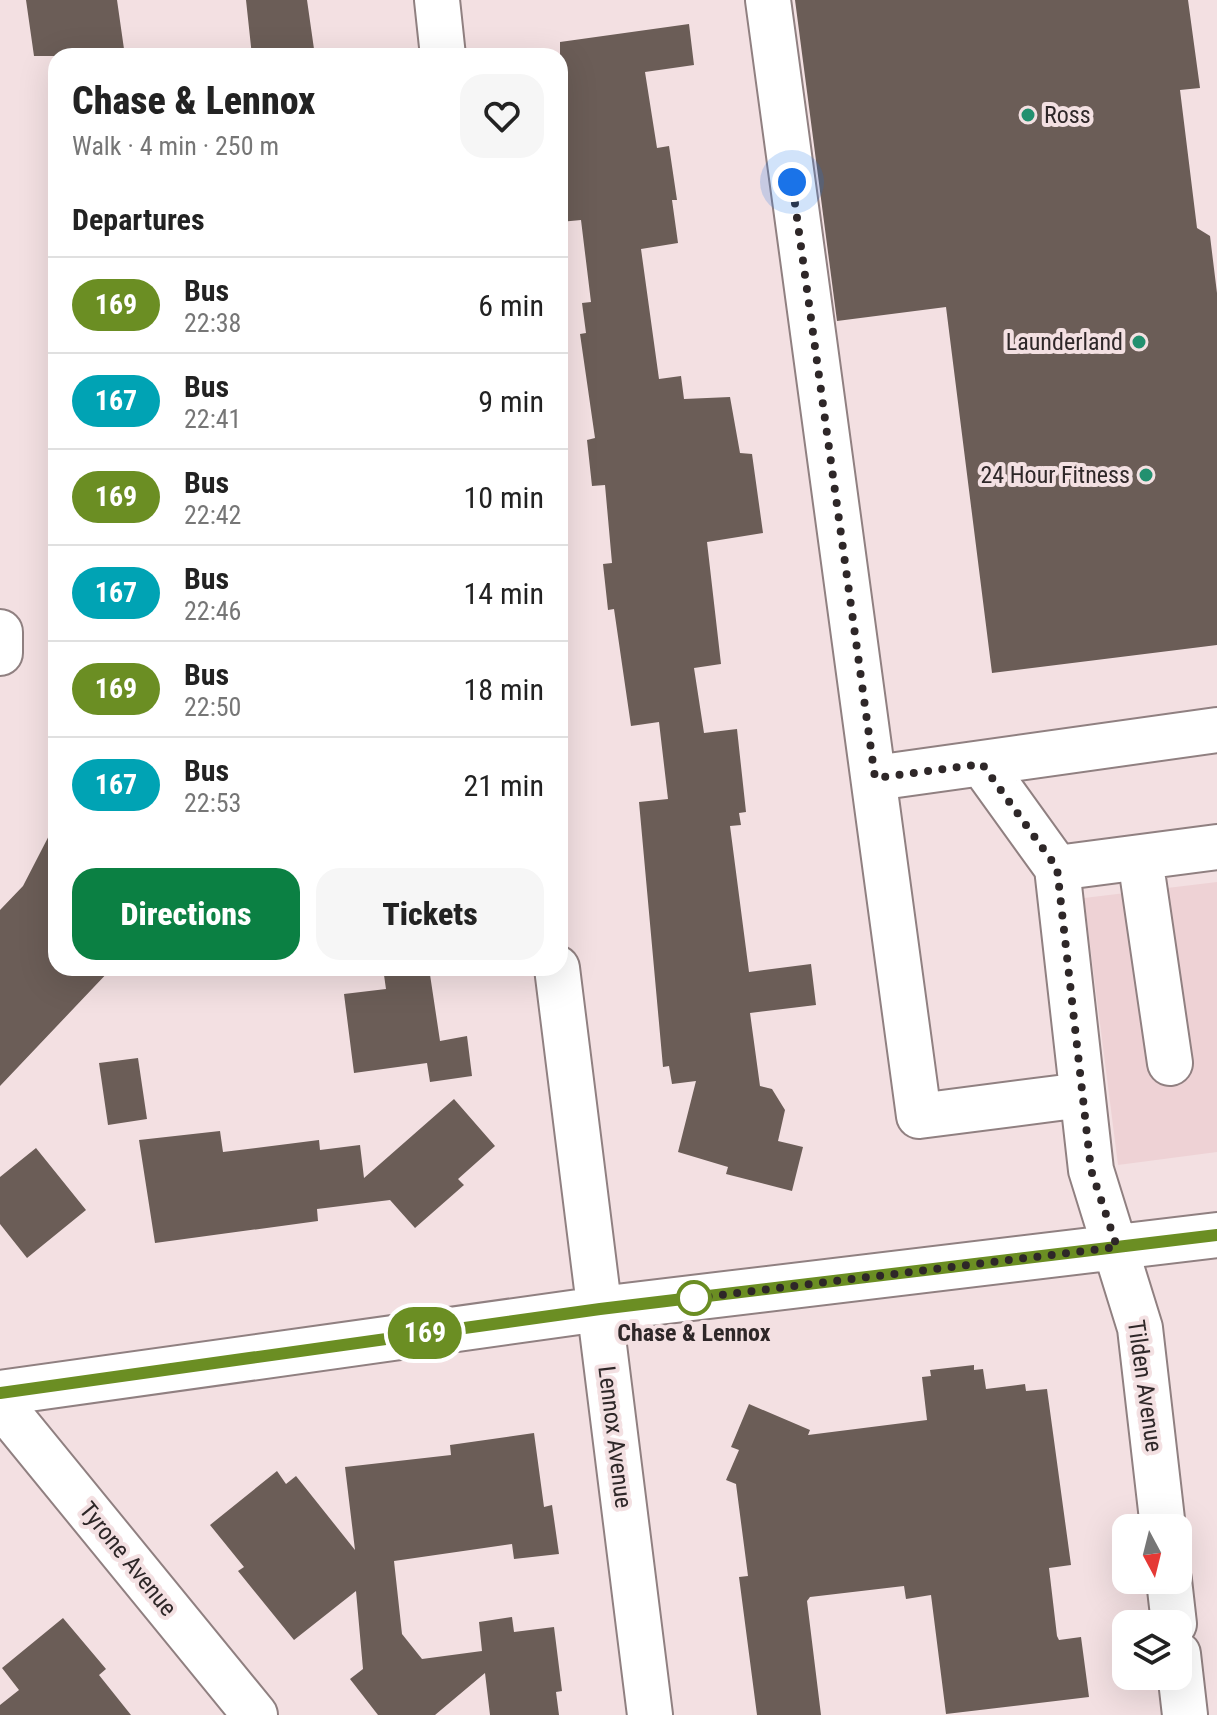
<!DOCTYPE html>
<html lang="en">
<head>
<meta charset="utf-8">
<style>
	body { margin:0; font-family:"Roboto Condensed",sans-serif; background:#f6f6f6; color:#222; height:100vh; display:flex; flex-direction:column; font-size:30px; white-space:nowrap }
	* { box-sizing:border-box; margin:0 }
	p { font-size:26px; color:#767676 }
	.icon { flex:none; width:44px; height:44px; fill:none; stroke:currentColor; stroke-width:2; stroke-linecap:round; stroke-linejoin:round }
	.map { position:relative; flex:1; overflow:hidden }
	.side { position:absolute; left:48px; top:48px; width:520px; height:928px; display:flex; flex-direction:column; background:#fff; border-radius:24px; box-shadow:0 8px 32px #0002 }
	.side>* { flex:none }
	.badge { padding:0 16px; border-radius:26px; font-size:28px; line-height:52px }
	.needle { width:52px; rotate:173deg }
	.tools { position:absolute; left:1112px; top:1514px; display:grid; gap:16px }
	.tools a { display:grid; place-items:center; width:80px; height:80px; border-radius:16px; background:#fff; box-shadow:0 8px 32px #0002; font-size:40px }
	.you { position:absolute; width:40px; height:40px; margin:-20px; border:6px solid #fff; border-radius:50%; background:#1a73e8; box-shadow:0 0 0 12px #1a73e833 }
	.map>.badge { position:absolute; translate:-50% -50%; box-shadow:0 0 0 4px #fff }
	h2 { padding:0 24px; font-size:30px; line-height:72px }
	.round { display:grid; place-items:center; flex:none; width:84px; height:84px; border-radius:24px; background:#f6f6f6 }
	.summary { display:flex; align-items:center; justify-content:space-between; height:136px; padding:0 24px }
	h1 { font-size:38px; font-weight:800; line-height:60px }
	.cta { display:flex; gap:16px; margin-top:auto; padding:16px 24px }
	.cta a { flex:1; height:92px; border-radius:24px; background:#0b8043; color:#fff; font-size:32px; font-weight:800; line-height:92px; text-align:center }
	.cta a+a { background:#f6f6f6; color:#222 }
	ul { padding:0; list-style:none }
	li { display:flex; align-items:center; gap:24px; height:96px; padding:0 24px; border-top:2px solid #e0e0e0 }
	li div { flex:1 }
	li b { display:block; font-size:30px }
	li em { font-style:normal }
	li .badge { min-width:88px; font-weight:700; text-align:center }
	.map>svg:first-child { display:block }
</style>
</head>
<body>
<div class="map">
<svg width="1217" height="1715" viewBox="0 0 1217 1715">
	<rect width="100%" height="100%" fill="#f3e0e2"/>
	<!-- built -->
	<path fill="#eed2d5" d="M 1217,882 L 1217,1152 L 1118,1165 L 1084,898 Z"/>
	<!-- building -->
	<path fill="#6b5d57" d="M 26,0 L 117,0 L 125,56 L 34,56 Z
		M 246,0 L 307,0 L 315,56 L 252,56 Z
		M 795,0 L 1188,0 L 1200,88 L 1180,90 L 1197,228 L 1210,236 L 1217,293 L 1217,645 L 992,673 L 946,307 L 837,321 Z
		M 689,24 L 694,65 L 645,72 L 657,148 L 669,146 L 677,200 L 672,200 L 678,243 L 641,249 L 659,379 L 681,376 L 684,399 L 730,397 L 740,453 L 752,454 L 763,533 L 707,542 L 721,664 L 694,668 L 704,733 L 737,729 L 746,812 L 739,813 L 741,825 L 730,826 L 749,972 L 811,964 L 816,1005 L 750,1013 L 760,1086 L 772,1089 L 785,1110 L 778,1141 L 803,1147 L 792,1191 L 726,1174 L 728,1167 L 678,1152 L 696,1081 L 672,1084 L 669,1066 L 663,1067 L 639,802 L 668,799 L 659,722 L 631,726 L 614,609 L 608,610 L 603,564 L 612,563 L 605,485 L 592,486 L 587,440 L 595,438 L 580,334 L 586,333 L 582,303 L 591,302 L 581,220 L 560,222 L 560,42 Z
		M 56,822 L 56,968 L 112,968 L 0,1086 L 0,910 L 23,886 Z
		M 383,968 L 429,968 L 440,1041 L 467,1036 L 472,1076 L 430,1082 L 427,1063 L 354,1073 L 344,994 L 386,989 Z
		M 138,1058 L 147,1119 L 108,1125 L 99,1063 Z
		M 454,1099 L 495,1146 L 458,1179 L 464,1185 L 415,1228 L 390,1200 L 317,1209 L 318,1221 L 155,1243 L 139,1140 L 220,1131 L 223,1152 L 319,1140 L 320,1150 L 360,1145 L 364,1178 Z
		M 36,1148 L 86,1210 L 27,1258 L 0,1224 L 0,1177 Z
		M 974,1365 L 974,1370 L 983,1369 L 986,1389 L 1025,1384 L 1026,1391 L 1047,1389 L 1071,1565 L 1049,1568 L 1057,1636 L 1059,1640 L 1081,1637 L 1089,1697 L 946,1714 L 931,1595 L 906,1599 L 904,1586 L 810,1597 L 807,1601 L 821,1715 L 757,1715 L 739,1577 L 748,1576 L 736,1484 L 726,1480 L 739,1450 L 731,1447 L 749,1404 L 810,1430 L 808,1435 L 927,1420 L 922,1377 L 931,1376 L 930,1370 Z
		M 534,1433 L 544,1507 L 552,1505 L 559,1554 L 514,1559 L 512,1544 L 394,1561 L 402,1634 L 422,1659 L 482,1651 L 479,1622 L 512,1617 L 514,1632 L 554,1627 L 562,1691 L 556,1692 L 559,1715 L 490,1715 L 485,1673 L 435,1715 L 378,1715 L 350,1679 L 363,1669 L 356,1591 L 294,1640 L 238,1571 L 244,1567 L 210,1525 L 277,1471 L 286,1484 L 296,1476 L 355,1550 L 345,1467 L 451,1455 L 450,1445 Z
		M 63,1618 L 106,1669 L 99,1675 L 131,1715 L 0,1715 L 0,1705 L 19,1690 L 2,1668 Z"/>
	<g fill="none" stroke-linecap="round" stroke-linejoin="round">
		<!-- minor casing -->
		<g stroke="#908081" stroke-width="48">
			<path id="minor" d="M 437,0 L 443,56
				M 768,0 L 919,1116 L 1082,1095
				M 0,632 L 0,653
				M 982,764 L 1057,868 L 1091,1170 L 1140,1328 L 1163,1528
				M 875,778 L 1217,730
				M 1140,858 L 1170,1063
				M 1057,868 L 1217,847
				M 557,968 L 650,1715
				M 0,1393 L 600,1309 L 1217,1235
				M 0,1403 L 255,1715
				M 1169,1580 L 1174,1624
				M 1178,1654 L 1185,1715"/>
		</g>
		<!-- minor -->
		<use href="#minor" stroke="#fff" stroke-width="44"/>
	</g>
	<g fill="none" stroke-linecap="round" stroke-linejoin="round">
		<!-- line casing -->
		<g stroke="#fff" stroke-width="18">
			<path id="line" d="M 0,1393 L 600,1309 L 1217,1235"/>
		</g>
		<!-- line -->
		<use href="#line" stroke="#6b8e23" stroke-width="12"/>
		<!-- walk -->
		<path stroke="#2e2728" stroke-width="8" stroke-dasharray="0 14.4" d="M 694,1298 L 687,1299 L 1117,1247 L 1091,1170 L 1057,868 L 982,764 L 875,778 L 792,182"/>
	</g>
	<!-- markers -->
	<g fill="#22906f" stroke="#f3e0e2" stroke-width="3">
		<circle cx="1028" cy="115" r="8"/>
		<circle cx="1139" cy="342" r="8"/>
		<circle cx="1146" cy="475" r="8"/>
	</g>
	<circle fill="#fff" stroke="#6b8e23" stroke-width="4" cx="694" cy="1298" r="16"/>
	<g text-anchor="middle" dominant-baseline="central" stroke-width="8" stroke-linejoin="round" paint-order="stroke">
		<!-- poi labels -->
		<g font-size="24" fill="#2e2728" stroke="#f3e0e2" text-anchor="end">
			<text x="1044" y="115" text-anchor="start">Ross</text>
			<text x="1123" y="342">Launderland</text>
			<text x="1130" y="475">24 Hour Fitness</text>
		</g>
		<!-- stop labels -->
		<g font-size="24" font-weight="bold" fill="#2e2728" stroke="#f3e0e2">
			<text x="694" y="1333">Chase &amp; Lennox</text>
		</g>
		<!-- street labels -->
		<g font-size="24" fill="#2e2728" stroke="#f3e0e2">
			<text transform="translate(1145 1386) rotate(82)">Tilden Avenue</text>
			<text transform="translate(615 1437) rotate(83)">Lennox Avenue</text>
			<text transform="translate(128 1559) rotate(51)">Tyrone Avenue</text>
		</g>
	</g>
</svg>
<div class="tools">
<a><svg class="needle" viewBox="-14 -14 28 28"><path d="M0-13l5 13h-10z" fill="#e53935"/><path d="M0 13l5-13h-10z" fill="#767676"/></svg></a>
<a><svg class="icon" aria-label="layers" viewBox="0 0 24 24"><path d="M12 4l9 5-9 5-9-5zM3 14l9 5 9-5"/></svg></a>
</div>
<div class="you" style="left:792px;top:182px"></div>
<b class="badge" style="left:425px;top:1333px;background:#6b8e23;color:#fff">169</b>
<section class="side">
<div class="summary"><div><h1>Chase &amp; Lennox</h1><p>Walk · 4 min · 250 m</p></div><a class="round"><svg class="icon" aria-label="heart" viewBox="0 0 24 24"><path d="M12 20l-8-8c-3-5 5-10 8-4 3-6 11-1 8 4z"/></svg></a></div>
<h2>Departures</h2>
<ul>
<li><span class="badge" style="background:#6b8e23;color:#fff">169</span><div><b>Bus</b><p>22:38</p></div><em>6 min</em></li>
<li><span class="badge" style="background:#00a3b4;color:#fff">167</span><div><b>Bus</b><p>22:41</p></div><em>9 min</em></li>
<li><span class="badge" style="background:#6b8e23;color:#fff">169</span><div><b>Bus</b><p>22:42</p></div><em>10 min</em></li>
<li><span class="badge" style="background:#00a3b4;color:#fff">167</span><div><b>Bus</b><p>22:46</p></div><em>14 min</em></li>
<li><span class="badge" style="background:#6b8e23;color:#fff">169</span><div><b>Bus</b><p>22:50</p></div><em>18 min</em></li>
<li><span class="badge" style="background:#00a3b4;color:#fff">167</span><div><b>Bus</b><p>22:53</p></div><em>21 min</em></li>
</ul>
<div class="cta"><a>Directions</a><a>Tickets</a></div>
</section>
</div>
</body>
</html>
